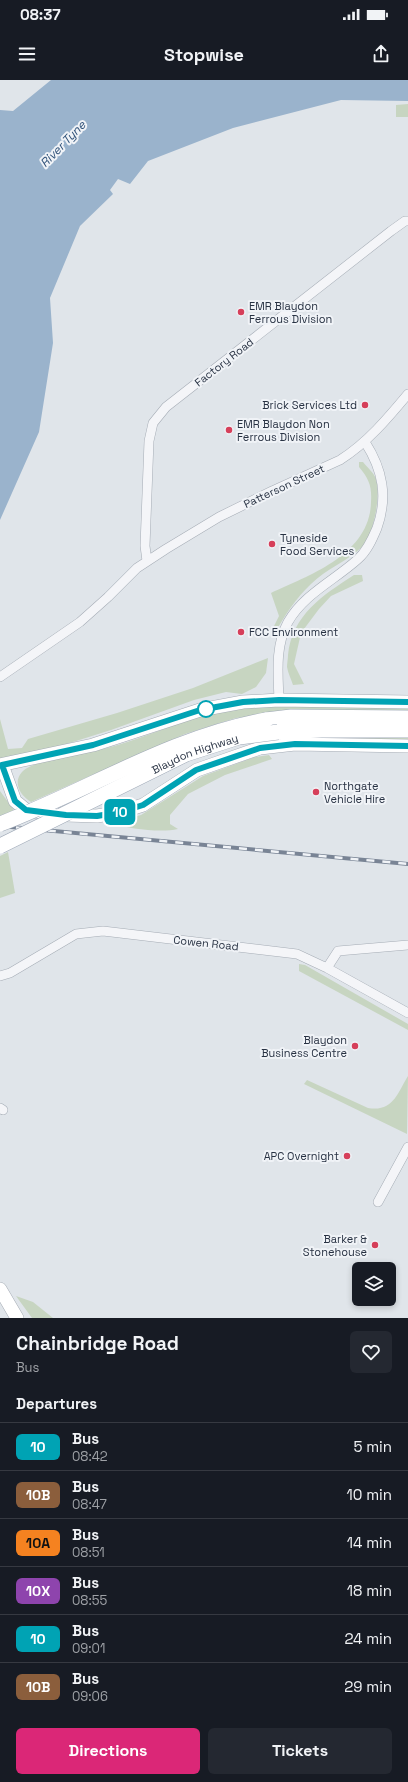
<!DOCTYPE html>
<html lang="en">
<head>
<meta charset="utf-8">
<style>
	body { margin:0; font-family:"Space Grotesk",sans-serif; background:#242831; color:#f1f3f6; height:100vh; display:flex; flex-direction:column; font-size:15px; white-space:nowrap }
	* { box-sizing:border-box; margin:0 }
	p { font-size:13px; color:#9ea1a6 }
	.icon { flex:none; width:22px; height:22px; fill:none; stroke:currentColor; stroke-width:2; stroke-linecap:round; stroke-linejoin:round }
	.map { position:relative; height:1238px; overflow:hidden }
	.drawer { display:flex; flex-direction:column; background:#171b24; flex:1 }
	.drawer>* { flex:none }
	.badge { padding:0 8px; border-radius:6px; font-size:14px; line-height:26px }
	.controls { position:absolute; left:352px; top:1182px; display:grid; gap:8px }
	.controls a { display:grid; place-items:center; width:44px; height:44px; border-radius:6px; background:#171b24; box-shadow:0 2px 6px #0003; font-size:20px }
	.map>.badge { position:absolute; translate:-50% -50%; box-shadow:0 0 0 2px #fff }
	h2 { padding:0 16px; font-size:15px; line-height:36px }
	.round { display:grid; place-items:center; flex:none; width:42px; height:42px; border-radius:6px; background:#242831 }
	.head { display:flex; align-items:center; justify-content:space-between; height:68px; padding:0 16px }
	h1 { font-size:19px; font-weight:800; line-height:30px }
	.cta { display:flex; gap:8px; margin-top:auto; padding:8px 16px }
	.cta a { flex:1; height:46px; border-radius:6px; background:#db2777; color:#fff; font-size:16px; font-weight:800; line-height:46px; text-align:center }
	.cta a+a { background:#242831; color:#f1f3f6 }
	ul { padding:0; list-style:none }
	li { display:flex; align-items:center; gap:12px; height:48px; padding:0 16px; border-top:1px solid #363941 }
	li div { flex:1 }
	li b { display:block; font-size:15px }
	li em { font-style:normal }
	li .badge { min-width:44px; font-weight:700; text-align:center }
	.status { display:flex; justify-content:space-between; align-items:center; height:28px; padding:0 20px; background:#171b24; direction:ltr }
	.status svg { height:11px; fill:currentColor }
	header { display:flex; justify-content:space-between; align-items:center; height:52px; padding:0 16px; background:#171b24; font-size:18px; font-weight:800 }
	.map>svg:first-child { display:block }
</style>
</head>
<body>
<div class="status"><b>08:37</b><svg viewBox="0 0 49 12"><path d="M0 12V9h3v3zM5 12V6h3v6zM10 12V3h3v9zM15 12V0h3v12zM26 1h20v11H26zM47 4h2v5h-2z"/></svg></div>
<header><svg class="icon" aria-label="menu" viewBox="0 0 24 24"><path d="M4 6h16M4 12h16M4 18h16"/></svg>Stopwise<svg class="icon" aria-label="share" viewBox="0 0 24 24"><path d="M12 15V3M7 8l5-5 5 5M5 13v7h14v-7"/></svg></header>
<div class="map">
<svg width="408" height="1238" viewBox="0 0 408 1238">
	<rect width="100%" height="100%" fill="#e0e5ea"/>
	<!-- green -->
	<path fill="#c7d5c1" d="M 408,24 L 408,37 L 396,37 L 396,25 Z
		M 359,382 L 363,382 C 367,387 374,393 376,399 C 381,415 374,453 363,466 C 348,481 326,489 311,504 C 296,518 285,535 275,553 L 271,552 L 279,536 L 271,513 C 310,495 370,474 371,422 C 372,406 369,399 359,387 Z
		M 354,495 L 362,495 L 363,501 L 331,516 L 319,529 L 301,553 L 294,584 L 304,604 L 293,605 C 291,599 288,593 287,587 C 287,583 288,579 288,575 C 292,535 323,515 354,495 Z
		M 268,578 L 266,593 L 256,607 L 242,614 L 226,612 L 194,620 L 111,650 L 57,667 L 0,679 L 0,639 L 8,669 L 22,668 L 28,659 L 117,633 L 193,608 Z
		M 255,626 L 408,627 L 408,633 L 285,632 L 236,638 L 185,654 L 31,722 C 21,716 12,703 22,692 C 34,679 85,674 103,669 C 136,661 166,647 198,637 C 216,631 236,629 255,626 Z
		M 286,656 L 408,657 L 408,661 L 286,660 Z
		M 269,675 L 272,679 L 225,695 L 188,714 L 170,735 L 170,744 L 178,749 C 161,753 129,749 111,743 L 141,735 L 203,696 L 255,677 Z
		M 0,711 L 14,730 L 0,736 Z
		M 8,772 L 15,813 L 0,818 L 0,776 Z
		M 299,884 L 305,885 L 408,944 L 408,950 L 299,891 Z
		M 408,996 L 407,1054 L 304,1004 L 307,1000 L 368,1028 C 393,1032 397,1014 408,996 Z
		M 16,1216 L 33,1222 L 53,1238 L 32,1238 Z"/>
	<!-- water -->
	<path fill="#9ab3cc" d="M 51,0 L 408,0 L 408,21 L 341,20 L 233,48 L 148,81 L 130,104 L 118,99 L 110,110 L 113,114 L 80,146 L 50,218 L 53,263 L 39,352 L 0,440 L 0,30 L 13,31 Z"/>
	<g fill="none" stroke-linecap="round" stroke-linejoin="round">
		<!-- street casing -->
		<g stroke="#a5acb5" stroke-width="10">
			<path id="street" d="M 147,481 L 145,466 L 149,361 L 153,343 L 166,327 L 391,151 L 405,141 L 408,141
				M 0,597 L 80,542 L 108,517 L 137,488 L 166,469 L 219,437 L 272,411 L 340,380 C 367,363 388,338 408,314
				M 279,620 C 278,593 275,566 288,542 C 304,514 335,500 358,479 C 367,471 372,460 377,448 C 388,417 383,390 365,362
				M 327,888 L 338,871 L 408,865
				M 0,896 L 10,893 L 76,854 L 103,851 L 297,874 L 327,888 L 408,933
				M 0,1028 L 3,1030
				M 378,1122 L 408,1067"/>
		</g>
		<!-- secondary casing -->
		<g stroke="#a5acb5" stroke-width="14">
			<path id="secondary" d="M 0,685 L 93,665 L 200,630 L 243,622 L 279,620 L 408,622
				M 2,685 L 15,721 L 26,730 L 66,735 L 97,736 L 121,732 L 143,725 L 197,690 L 260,668 L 295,664 L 408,666
				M 0,1209 L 17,1238"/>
		</g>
		<!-- primary casing -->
		<g stroke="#9fa9b7" stroke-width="16">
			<path id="primary" d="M 266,640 L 291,637 L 408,638
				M 278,652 L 321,650 L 408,650"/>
		</g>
		<!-- street -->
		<use href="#street" stroke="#f4f5f8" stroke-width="9"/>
		<!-- secondary -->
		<use href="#secondary" stroke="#fff" stroke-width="13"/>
		<!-- primary -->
		<use href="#primary" stroke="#fff" stroke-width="15"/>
		<!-- rail casing -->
		<g stroke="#798495" stroke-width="4">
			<path id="rail" d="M 0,746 L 408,784"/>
		</g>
		<!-- rail -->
		<use href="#rail" stroke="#f0f3f7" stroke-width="2.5" stroke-dasharray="8" stroke-linecap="butt"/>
		<!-- primary-bridge casing -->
		<g stroke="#9fa9b7" stroke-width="16" stroke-linecap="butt">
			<g id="primary-bridge">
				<path d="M 0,744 C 89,710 171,657 266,640"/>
				<path id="s1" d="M 0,766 L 186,674 L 239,657 L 278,652"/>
			</g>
		</g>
		<!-- primary-bridge -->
		<use href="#primary-bridge" stroke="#fff" stroke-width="15"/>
	</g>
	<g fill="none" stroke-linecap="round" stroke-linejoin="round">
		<!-- line casing -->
		<g stroke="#fff" stroke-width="9">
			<path id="line" d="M 408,622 L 279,620 L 243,622 L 200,630 L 93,665 L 2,685 L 15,721 L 26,730 L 66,735 L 97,736 L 121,732 L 143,725 L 196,690 L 260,668 L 295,664 L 408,666"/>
		</g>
		<!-- line -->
		<use href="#line" stroke="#00a3b4" stroke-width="6"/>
	</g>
	<!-- markers -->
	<g fill="#d63f5a" stroke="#f0f3f7" stroke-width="1.5">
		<circle cx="241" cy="232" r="4"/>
		<circle cx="365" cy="325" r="4"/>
		<circle cx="229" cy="350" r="4"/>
		<circle cx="272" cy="464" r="4"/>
		<circle cx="241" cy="552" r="4"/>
		<circle cx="316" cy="712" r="4"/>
		<circle cx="355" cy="966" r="4"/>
		<circle cx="347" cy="1076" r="4"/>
		<circle cx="375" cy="1165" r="4"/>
	</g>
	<circle fill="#fff" stroke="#00a3b4" stroke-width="2" cx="206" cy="629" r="8"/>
	<g text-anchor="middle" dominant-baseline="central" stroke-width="4" stroke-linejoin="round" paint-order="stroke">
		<!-- poi labels -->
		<g font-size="11" fill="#283243" stroke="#f0f3f7" text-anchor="start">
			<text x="249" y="226">EMR Blaydon<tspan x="249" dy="13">Ferrous Division</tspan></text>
			<text x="357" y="325" text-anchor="end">Brick Services Ltd</text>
			<text x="237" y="344">EMR Blaydon Non<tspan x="237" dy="13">Ferrous Division</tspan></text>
			<text x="280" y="458">Tyneside<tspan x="280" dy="13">Food Services</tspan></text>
			<text x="249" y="552">FCC Environment</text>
			<text x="324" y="706">Northgate<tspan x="324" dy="13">Vehicle Hire</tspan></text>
			<text x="347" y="960" text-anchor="end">Blaydon<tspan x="347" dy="13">Business Centre</tspan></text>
			<text x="339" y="1076" text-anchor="end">APC Overnight</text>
			<text x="367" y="1159" text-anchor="end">Barker &amp;<tspan x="367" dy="13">Stonehouse</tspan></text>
		</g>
		<!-- street labels -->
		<g font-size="11" fill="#283243" stroke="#f0f3f7">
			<text transform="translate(224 282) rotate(-38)">Factory Road</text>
			<text transform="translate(284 406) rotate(-25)">Patterson Street</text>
			<text stroke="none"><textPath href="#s1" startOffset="216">Blaydon Highway</textPath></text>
			<text transform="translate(206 863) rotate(6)">Cowen Road</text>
		</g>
		<!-- water labels -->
		<g font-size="12" font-style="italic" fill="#305279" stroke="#f0f3f7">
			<text transform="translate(63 64) rotate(-46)">River Tyne</text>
		</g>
	</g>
</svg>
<div class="controls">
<a><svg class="icon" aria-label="layers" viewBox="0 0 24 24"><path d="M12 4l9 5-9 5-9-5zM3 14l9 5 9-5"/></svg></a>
</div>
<b class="badge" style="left:120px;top:732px;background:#00a3b4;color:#fff">10</b>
</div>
<section class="drawer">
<div class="head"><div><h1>Chainbridge Road</h1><p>Bus</p></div><a class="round"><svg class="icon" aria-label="heart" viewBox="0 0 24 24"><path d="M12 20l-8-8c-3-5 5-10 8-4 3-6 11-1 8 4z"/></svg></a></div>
<h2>Departures</h2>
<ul>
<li><span class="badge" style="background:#00a3b4;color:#fff">10</span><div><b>Bus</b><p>08:42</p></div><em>5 min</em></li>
<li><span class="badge" style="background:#8b5e3c;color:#fff">10B</span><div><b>Bus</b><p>08:47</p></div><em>10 min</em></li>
<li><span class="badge" style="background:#f58220;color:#111">10A</span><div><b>Bus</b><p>08:51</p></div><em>14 min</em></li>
<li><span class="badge" style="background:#8e44ad;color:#fff">10X</span><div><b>Bus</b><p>08:55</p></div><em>18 min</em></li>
<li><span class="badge" style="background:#00a3b4;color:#fff">10</span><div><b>Bus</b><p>09:01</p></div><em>24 min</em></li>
<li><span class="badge" style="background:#8b5e3c;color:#fff">10B</span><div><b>Bus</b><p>09:06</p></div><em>29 min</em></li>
</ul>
<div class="cta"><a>Directions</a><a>Tickets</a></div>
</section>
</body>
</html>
